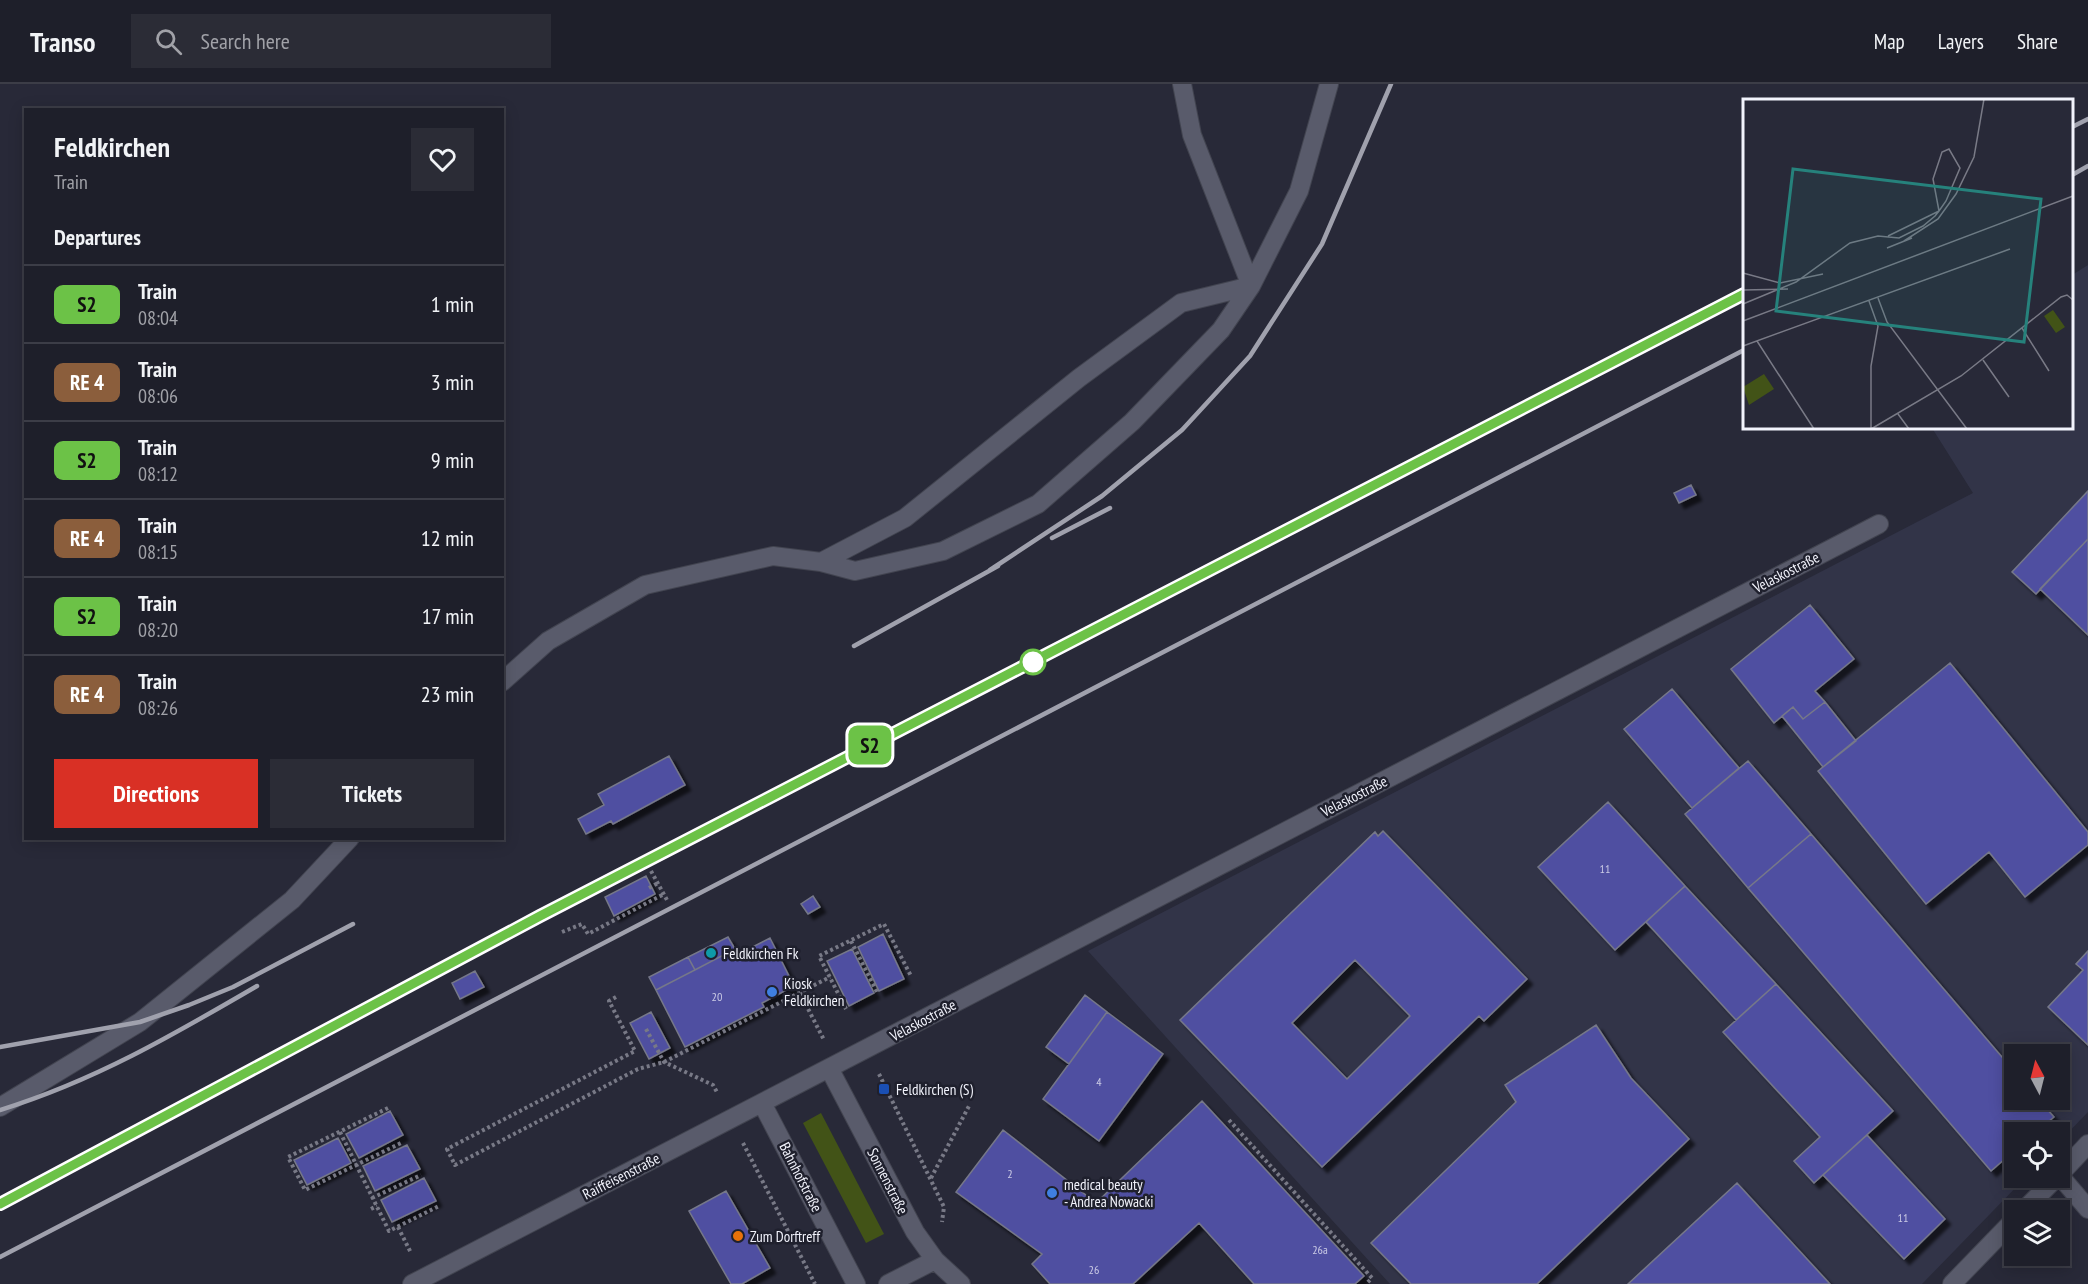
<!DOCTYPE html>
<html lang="en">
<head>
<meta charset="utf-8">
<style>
	body { margin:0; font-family:"PT Sans Narrow",sans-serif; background:#2b2c36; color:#f1f3f6; height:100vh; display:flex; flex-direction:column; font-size:22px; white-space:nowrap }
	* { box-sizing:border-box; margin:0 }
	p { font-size:20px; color:#a1a2a8 }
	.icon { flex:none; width:33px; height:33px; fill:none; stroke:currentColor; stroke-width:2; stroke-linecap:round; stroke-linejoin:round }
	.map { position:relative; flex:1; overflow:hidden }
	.sheet { position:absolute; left:24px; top:24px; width:480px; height:732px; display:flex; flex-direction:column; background:#1e1f2a; border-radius:0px; box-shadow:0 3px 15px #0003,0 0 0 2px #3c3d47 }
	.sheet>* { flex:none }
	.badge { padding:0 12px; border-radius:9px; font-size:21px; line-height:39px }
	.needle { width:39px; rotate:353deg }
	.fabs { position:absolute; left:2004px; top:960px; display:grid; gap:12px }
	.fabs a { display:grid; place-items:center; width:66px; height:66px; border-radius:0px; background:#1e1f2a; box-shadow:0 3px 15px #0003,0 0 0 2px #3c3d47; font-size:30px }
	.map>.badge { position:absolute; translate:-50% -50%; box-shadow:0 0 0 3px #fff }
	h2 { padding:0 30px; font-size:22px; line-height:54px }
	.round { display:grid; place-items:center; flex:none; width:63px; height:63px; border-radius:0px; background:#2b2c36 }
	.headline { display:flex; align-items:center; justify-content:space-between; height:102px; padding:0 30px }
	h1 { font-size:28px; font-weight:800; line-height:45px }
	.button { display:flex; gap:12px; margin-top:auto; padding:12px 30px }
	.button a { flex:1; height:69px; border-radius:0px; background:#d93025; color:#fff; font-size:24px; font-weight:800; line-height:69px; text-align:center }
	.button a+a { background:#2b2c36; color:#f1f3f6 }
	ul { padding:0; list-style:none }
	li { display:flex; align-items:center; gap:18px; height:78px; padding:0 30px; border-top:2px solid #3c3d47 }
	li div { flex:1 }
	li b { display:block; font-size:22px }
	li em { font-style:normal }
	li .badge { min-width:66px; font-weight:700; text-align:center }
	header { display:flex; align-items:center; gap:36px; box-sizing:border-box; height:84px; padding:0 30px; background:#1e1f2a; border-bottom:2px solid #3c3d47 }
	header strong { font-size:28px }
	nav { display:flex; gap:33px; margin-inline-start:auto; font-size:21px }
	.search { width:420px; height:54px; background:#2b2c36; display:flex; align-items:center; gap:15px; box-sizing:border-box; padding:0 21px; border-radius:0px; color:#a1a2a8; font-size:22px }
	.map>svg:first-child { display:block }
</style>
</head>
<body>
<header>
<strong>Transo</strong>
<div class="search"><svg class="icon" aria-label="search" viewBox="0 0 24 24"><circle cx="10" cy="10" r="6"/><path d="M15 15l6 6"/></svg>Search here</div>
<nav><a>Map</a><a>Layers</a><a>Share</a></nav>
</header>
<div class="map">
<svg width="2088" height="1200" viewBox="0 0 2088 1200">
	<defs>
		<filter id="shadow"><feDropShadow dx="5.5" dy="5.5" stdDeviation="1.5" flood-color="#0009"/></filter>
	</defs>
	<rect width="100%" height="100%" fill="#282938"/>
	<!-- built -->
	<path fill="#323448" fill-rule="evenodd" d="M 2088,181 L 2088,1028 L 2060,1057 L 2060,1048 L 2014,1048 L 2014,1094 L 2025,1094 L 1922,1200 L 1390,1200 L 1088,867 L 1973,409 L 1932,344 L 2072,344 L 2072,191 ZM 2014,970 L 2060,970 L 2060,1016 L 2014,1016 Z"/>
	<!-- green -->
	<path fill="#425317" d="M 821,1029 L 884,1150 L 866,1159 L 803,1039 Z"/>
	<!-- building -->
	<path fill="#5050a1" stroke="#767889" stroke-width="1.5" fill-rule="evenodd" filter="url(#shadow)" d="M 1691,401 L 1696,411 L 1679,419 L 1674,409 Z
		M 2088,407 L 2088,455 L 2036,510 L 2012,488 Z
		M 2088,455 L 2088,551 L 2040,505 Z
		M 1810,521 L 1854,575 L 1815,607 L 1825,618 L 1803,635 L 1793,623 L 1774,639 L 1731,585 Z
		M 1950,579 L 2088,748 L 2088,761 L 2025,813 L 1989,768 L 1926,820 L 1818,687 Z
		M 1672,605 L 1739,684 L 1692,724 L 1624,645 Z
		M 1825,618 L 1856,657 L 1823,683 L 1782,632 L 1793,623 L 1803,635 Z
		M 669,672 L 685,701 L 613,740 L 611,737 L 586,750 L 578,735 L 604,721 L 598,710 Z
		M 1748,677 L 1811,750 L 1748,804 L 1685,730 Z
		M 1608,718 L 1685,802 L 1615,866 L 1538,783 Z
		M 1383,747 L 1527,895 L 1484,937 L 1479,932 L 1322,1083 L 1180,936 L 1375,748 L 1378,752 ZM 1355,876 L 1410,932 L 1347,995 L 1292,939 Z
		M 1811,750 L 2014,987 L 2014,1016 L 2039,1016 L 2054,1033 L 2036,1048 L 2014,1048 L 2014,1067 L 1991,1087 L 1748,804 Z
		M 646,792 L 655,810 L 614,832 L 605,813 Z
		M 1685,802 L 1776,900 L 1736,936 L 1646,838 Z
		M 813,812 L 820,823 L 808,830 L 801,820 Z
		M 883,850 L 904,895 L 879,907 L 858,863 Z
		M 728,853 L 735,865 L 695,886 L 688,873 Z
		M 770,854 L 794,902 L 762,919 L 764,923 L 685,963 L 656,906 L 735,865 L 737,871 Z
		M 852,865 L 874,909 L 849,922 L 827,877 Z
		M 2088,867 L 2088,961 L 2048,923 L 2083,886 L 2076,880 Z
		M 688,873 L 695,886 L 656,906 L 649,893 Z
		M 475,887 L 484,903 L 460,915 L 452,899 Z
		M 1776,900 L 1893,1027 L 1814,1099 L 1794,1077 L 1820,1053 L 1723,948 Z
		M 1085,911 L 1107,928 L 1069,980 L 1046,963 Z
		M 651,928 L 670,964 L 649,975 L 630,939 Z
		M 1107,928 L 1163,970 L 1099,1057 L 1043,1015 Z
		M 1596,941 L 1631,994 L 1689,1055 L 1537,1200 L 1411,1200 L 1371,1159 L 1516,1018 L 1505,1001 Z
		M 1202,1017 L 1364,1192 L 1355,1200 L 1254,1200 L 1199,1139 L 1133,1200 L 1050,1200 L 1032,1180 L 1042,1170 L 956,1108 L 1003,1046 L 1096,1119 Z
		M 390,1027 L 403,1051 L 359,1074 L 346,1050 Z
		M 1867,1051 L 1945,1135 L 1904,1175 L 1823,1091 Z
		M 338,1054 L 351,1079 L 307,1101 L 294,1076 Z
		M 407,1061 L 420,1085 L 375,1107 L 363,1082 Z
		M 424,1094 L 436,1117 L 392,1138 L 381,1116 Z
		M 1737,1099 L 1830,1200 L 1628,1200 Z
		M 726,1107 L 770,1184 L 742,1200 L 731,1200 L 689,1127 Z"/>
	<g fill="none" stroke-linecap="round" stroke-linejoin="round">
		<!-- lane casing -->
		<g stroke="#424450" stroke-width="20">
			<path id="lane" d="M 1182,0 L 1192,51 L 1251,202
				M 821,478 L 905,434 L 1079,294 L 1181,219 L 1251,202
				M 502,598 L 548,557 L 645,501 L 773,472 L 821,478 L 855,487 L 943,467 L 1038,420 L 1132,338 L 1221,246 L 1251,202 L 1299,107 L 1329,0
				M 0,1023 L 140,938 L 292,816 L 350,754"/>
		</g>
		<!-- street casing -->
		<g stroke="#424450" stroke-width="20">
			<path id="street" d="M 829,984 L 915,1148 L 935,1176 L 961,1200
				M 762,1019 L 856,1200
				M 2060,1090 L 2088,1060
				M 2060,1092 L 2088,1125
				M 2024,1126 L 2056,1094
				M 412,1200 L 1879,440
				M 888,1200 L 935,1176
				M 1952,1200 L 2014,1136"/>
		</g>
		<!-- path -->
		<path stroke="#787986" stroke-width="4" stroke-dasharray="3 3" stroke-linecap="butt" d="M 651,787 L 667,816
			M 649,804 L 658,799
			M 562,848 L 582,840 L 588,850 L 664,810
			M 851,857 L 878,910
			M 800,909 L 824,956
			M 616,913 L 609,917 L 635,967 L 447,1065 L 455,1081 L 638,985 L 664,978 L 830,893
			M 846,925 L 819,872 L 884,840 L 911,892
			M 646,945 L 664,978 L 713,1001 L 718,1010
			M 879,990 L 944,1123 L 942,1138
			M 388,1024 L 288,1073 L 305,1106 L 403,1058
			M 1229,1036 L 1372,1194 L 1366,1200
			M 340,1048 L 389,1147 L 439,1122
			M 743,1059 L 815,1200
			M 931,1094 L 969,1022
			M 372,1114 L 421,1091
			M 371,1125 L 377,1122
			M 398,1143 L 411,1169"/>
		<!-- lane -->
		<use href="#lane" stroke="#595b6b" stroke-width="18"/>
		<!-- street -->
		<use href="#street" stroke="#595b6b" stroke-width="18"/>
		<!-- rail -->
		<path stroke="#a0a1ad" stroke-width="4.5" d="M 2072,43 L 2088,35
			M 2072,91 L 2088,82
			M 1052,454 L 1110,424
			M 990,486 L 1102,412 L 1182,346 L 1250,272 L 1322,160 L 1391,0
			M 854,562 L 998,482
			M 0,963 L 140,938 L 189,921 L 233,903 L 353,840
			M 0,1026 C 94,997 173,951 257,902
			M 0,1120 L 540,832 L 1744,210
			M 0,1173 L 1744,266"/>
	</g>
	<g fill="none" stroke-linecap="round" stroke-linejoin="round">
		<!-- line casing -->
		<g stroke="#fff" stroke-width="14">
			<path id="line" d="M 0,1120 L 540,832 L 1744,210"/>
		</g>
		<!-- line -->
		<use href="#line" stroke="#6cc247" stroke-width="9"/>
	</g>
	<!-- markers -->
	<circle fill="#fff" stroke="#6cc247" stroke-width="3" cx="1033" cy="578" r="12"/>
	<circle fill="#0f9aa8" stroke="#1f202d" stroke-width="2" cx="711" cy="869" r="6"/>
	<g fill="#3f7fe0" stroke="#1f202d" stroke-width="2">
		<circle cx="772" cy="908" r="6"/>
		<circle cx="1052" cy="1109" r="6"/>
	</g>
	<rect fill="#1a4fb4" stroke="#1f202d" stroke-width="2" x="878" y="999" width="12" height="12" rx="3"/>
	<circle fill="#e8710a" stroke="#1f202d" stroke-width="2" cx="738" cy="1152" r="6"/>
	<g text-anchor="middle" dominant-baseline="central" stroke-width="5" stroke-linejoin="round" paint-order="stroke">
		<!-- number labels -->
		<g font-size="12" fill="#cacae5">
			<text x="1605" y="784">11</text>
			<text x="717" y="912">20</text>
			<text x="1099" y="997">4</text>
			<text x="1010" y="1089">2</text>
			<text x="1903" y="1133">11</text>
			<text x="1320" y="1165">26a</text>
			<text x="1094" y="1185">26</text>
		</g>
		<!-- street labels -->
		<g font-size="15" fill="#f2f3fc" stroke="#1f202d">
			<text transform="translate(1786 488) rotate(-27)">Velaskostraße</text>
			<text transform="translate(1354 712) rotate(-27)">Velaskostraße</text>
			<text transform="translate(923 936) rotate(-28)">Velaskostraße</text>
			<text transform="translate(621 1092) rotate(-27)">Raiffeisenstraße</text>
			<text transform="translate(801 1093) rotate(63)">Bahnhofstraße</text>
			<text transform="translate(888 1097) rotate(63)">Sonnenstraße</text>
		</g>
		<!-- poi labels -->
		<g font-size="15" fill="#f2f3fc" stroke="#1f202d" text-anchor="start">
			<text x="723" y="869">Feldkirchen Fk</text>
			<text x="784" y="899">Kiosk<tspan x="784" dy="17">Feldkirchen</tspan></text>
			<text x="896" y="1005">Feldkirchen (S)</text>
			<text x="1064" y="1100">medical beauty<tspan x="1064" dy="17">- Andrea Nowacki</tspan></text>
			<text x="750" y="1152">Zum Dorftreff</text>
		</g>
	</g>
	<!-- overview -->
	<g transform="translate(1743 15)">
		<rect width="330" height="330" fill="#282938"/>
		<path d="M 310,211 L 322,228 L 313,234 L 301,217 ZM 21,275 L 31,290 L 6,306 L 0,288 Z" fill="#425317"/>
		<path fill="none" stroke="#797a86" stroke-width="1.5" d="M 145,137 L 196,112M 161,142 L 195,120 L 213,95 L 231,58 L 241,0M 144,149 L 169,139M 0,174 L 37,184 L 80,175M 0,191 L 45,190M 135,199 L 144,223 L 224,330M 126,202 L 135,227 L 128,267 L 128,330M 0,205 L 53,183 L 107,144 L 135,137 L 156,139 L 180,127 L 192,117 L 196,112 L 203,102 L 217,69 L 206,50 L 199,53 L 190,80 L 196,112M 0,222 L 330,97M 279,229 L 306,272M 14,242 L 71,330M 0,247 L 267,150M 240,261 L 266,298M 155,315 L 166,330M 128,330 L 218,277 L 318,198 L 324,196 L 330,201"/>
		<path fill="#26827c" fill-opacity="0.15" stroke="#26827c" stroke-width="3" d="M 50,70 L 298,100 L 281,243 L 33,212 Z"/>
		<rect width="330" height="330" fill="none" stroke="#f2f3fc" stroke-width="3"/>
	</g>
</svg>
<div class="fabs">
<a><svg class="needle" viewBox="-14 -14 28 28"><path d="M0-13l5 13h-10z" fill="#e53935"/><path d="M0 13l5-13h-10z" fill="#a1a2a8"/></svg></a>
<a><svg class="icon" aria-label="locate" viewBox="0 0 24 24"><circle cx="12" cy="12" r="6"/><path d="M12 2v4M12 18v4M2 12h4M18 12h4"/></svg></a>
<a><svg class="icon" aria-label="layers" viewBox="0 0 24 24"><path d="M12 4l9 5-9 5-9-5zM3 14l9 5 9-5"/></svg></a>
</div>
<b class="badge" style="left:870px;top:661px;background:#6cc247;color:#111">S2</b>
<section class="sheet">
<div class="headline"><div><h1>Feldkirchen</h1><p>Train</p></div><a class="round"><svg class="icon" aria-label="heart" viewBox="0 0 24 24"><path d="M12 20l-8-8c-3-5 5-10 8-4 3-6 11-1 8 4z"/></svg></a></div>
<h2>Departures</h2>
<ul>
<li><span class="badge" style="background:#6cc247;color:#111">S2</span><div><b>Train</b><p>08:04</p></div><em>1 min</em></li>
<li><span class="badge" style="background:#8b5e3c;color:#fff">RE 4</span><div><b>Train</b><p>08:06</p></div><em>3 min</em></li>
<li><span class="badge" style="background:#6cc247;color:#111">S2</span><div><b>Train</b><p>08:12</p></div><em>9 min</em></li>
<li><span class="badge" style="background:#8b5e3c;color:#fff">RE 4</span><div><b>Train</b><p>08:15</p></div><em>12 min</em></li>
<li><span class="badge" style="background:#6cc247;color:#111">S2</span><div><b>Train</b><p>08:20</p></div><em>17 min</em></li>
<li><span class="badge" style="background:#8b5e3c;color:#fff">RE 4</span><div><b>Train</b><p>08:26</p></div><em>23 min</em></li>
</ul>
<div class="button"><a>Directions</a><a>Tickets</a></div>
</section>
</div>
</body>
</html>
